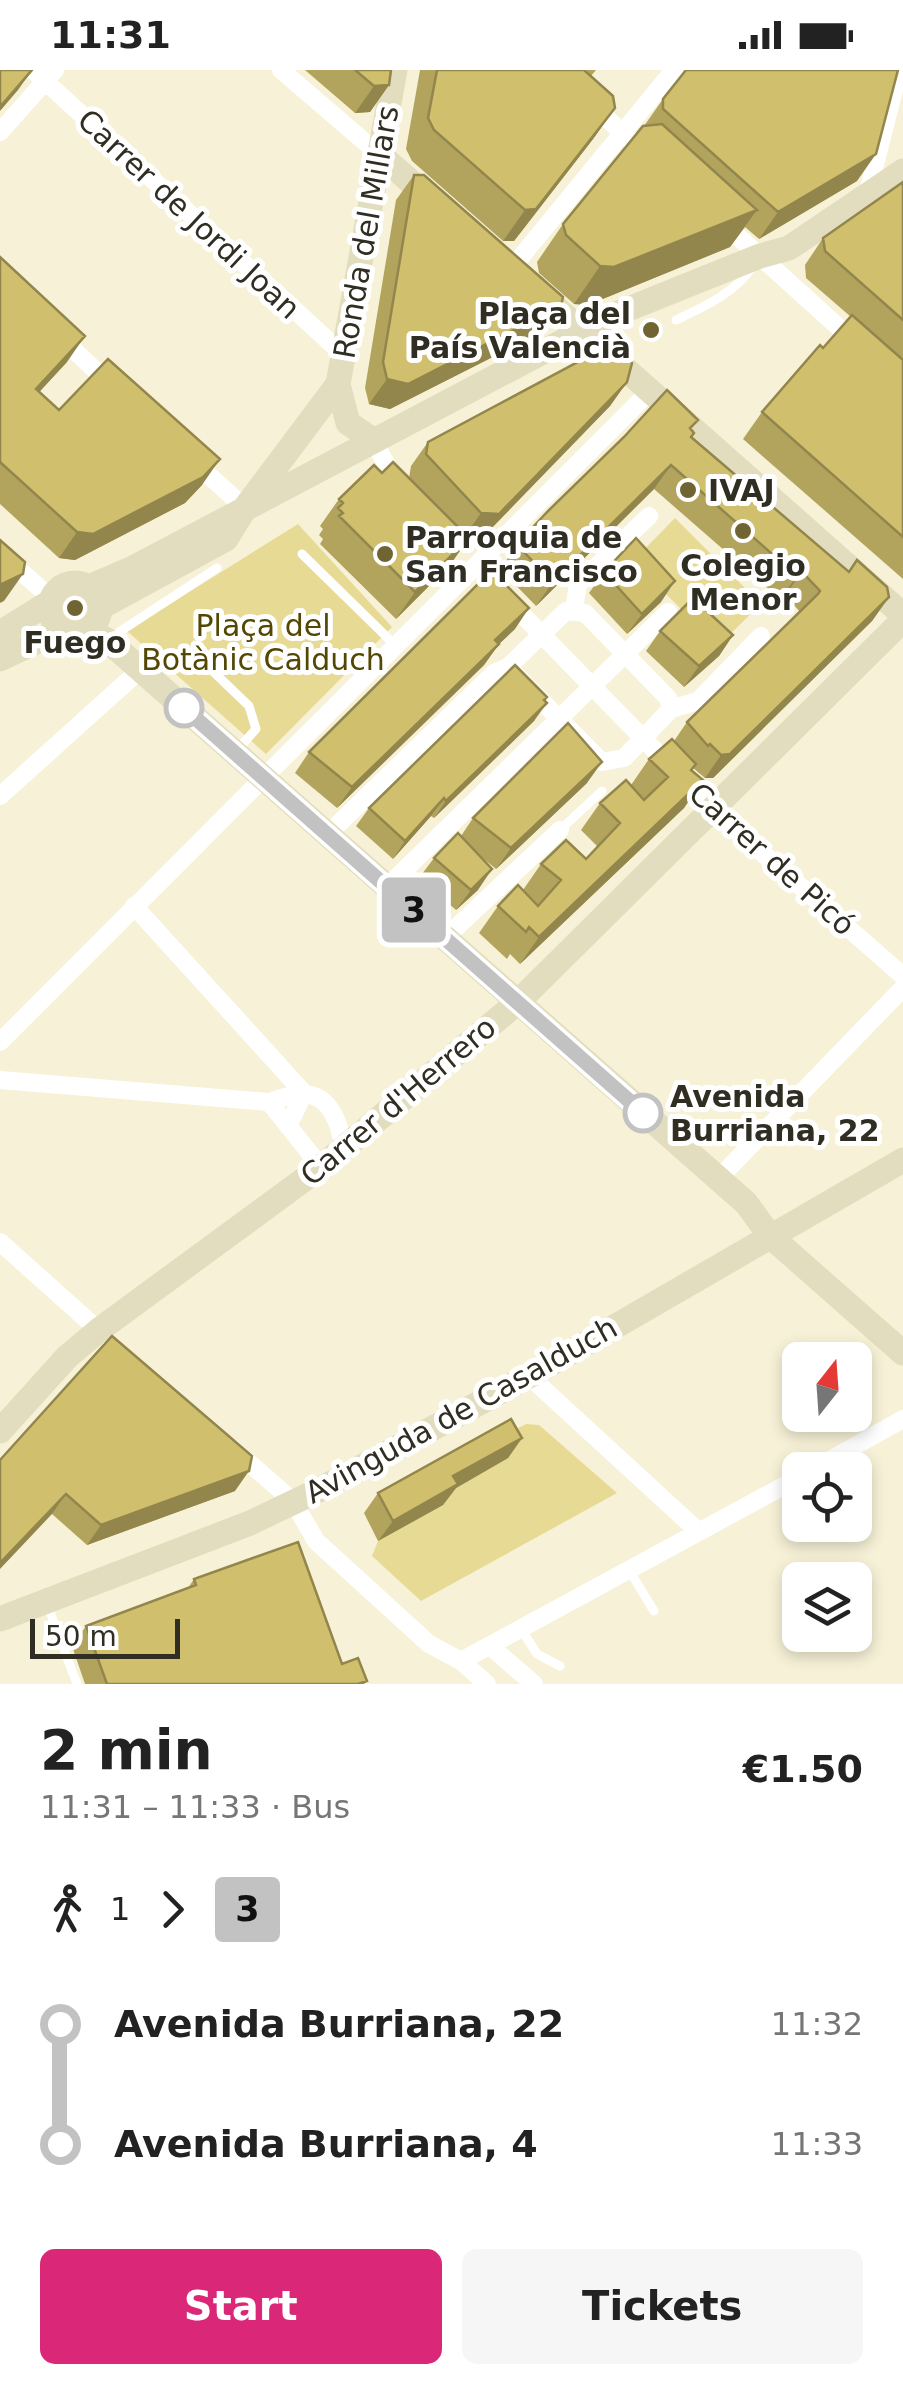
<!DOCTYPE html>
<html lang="en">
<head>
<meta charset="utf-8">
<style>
	body { margin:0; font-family:"DejaVu Sans",sans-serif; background:#f6f6f6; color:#222; height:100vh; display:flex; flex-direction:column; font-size:38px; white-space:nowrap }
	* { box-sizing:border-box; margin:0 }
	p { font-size:32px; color:#767676 }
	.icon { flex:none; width:55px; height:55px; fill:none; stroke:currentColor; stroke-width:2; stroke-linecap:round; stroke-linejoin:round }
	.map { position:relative; height:1614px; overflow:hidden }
	.sheet { display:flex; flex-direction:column; background:#fff; flex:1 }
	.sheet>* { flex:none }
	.badge { padding:0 20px; border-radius:8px; font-size:35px; line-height:65px }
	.needle { width:65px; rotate:17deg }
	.buttons { position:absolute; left:782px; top:1272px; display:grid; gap:20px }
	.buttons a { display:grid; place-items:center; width:90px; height:90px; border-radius:15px; background:#fff; box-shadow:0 5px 15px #0003; font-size:50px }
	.scale { position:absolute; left:30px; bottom:25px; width:150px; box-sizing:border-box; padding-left:10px; border:5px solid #302e23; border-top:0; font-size:28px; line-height:35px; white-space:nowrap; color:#302e23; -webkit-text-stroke:8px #fff; paint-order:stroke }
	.map>.badge { position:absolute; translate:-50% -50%; box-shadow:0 0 0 5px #fff }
	.legs { display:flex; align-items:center; gap:15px; height:110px; padding:0 40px; font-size:32px }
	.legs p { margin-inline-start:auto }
	.head { display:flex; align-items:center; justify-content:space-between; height:170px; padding:0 40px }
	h1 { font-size:55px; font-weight:600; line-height:75px }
	.primary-button { display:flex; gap:20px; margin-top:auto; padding:20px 40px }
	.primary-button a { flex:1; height:115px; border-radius:15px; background:#db2777; color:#fff; font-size:40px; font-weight:600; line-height:115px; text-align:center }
	.primary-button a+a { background:#f6f6f6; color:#222 }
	ul { padding:0 40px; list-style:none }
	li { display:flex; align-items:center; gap:35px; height:120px; font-size:38px }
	li i { display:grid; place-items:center; width:15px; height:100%; margin:0 12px; background:currentColor }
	li i::after { content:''; width:25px; height:25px; margin:-12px; border:8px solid; border-radius:50%; background:#fff }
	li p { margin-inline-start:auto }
	li:first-child i { background:linear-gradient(#0000 50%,currentColor 0) }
	li:last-child i { background:linear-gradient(currentColor 50%,#0000 0) }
	.status { display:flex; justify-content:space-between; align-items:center; height:70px; padding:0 50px; background:#fff; direction:ltr }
	.status svg { height:28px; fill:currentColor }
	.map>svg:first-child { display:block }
</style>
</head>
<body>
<div class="status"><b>11:31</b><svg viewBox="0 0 49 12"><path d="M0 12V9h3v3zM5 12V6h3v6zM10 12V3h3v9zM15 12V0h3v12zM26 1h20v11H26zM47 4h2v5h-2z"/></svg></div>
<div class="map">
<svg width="903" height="1614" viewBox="0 0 903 1614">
	<rect width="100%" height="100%" fill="#f7f2d7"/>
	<!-- green -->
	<path fill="#e7da95" d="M 675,448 L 761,534 L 718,576 L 633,491 Z
		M 298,454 L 392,557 L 266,684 L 127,561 Z
		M 526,1354 L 539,1355 L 617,1423 L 421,1531 L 372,1486 L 378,1471 L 443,1435 L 439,1427 L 496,1370 Z"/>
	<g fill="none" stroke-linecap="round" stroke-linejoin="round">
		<!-- lane -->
		<path stroke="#fff" stroke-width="9" d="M 676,250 C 706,236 735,223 754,195
			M 302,484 L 395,575
			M 110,568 L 217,498
			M 199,588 L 249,636 L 256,659 L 237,680
			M 560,760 L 602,721
			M 629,1500 L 654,1541
			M 47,1534 L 77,1614
			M 521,1559 L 537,1584 L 560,1596"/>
		<!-- street -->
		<path stroke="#fff" stroke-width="18" d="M 33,0 L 346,287
			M 281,0 L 380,85
			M 592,35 L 647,85
			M 0,62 L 55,0
			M 867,126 L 899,0
			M 722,152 L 855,272
			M 511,199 L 674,0
			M 58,265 L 112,316
			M 373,370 L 399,417
			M 193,391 L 245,438
			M 0,483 L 51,528
			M 507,529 L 712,739 L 903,906
			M 574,540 L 578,514 L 649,446
			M 671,639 L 668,628 L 585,543 L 566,541 L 508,597 L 602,692 L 624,688 L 671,639 L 698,631 L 761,566
			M 0,726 L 141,599
			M 328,764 L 494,603 L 508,597
			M 387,817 L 668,542
			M 134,836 L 304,1023 L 288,1056
			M 445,868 L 560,760
			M 0,972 L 650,321
			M 0,1010 L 269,1032 C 279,1029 292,1024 302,1024 C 331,1024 341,1056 343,1079
			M 269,1032 L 321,1097
			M 718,1109 L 903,918
			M 0,1172 L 104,1265
			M 529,1306 L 699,1462
			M 232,1378 L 293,1431 L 316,1471 L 429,1574 L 461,1591 L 487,1614
			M 812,1400 L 903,1349
			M 490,1576 L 534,1614
			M 461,1591 L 800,1407"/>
		<!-- secondary -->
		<path stroke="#e2ddbe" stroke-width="25" d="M 380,85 L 434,132
			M 536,220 L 903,545
			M 373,370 L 348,353 L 338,314 L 395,0
			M50 538a25 25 0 1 1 50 0a25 25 0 1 1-50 0Z
			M 89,517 L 131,499 L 611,246 L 760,186 L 789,178 L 903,101
			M 101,537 L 226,469 L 245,438 L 338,314
			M 88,561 L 107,570 L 746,1133 L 770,1166 L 903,1283
			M 0,563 L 50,532
			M 0,589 L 61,560
			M 0,1361 L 67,1287 L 99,1260 L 321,1097 L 518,932 L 903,550
			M 0,1549 L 250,1453 L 319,1420 L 540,1300 L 903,1090"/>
	</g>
	<!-- wall -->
	<path fill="#b3a45d" d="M 305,0 L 391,0 L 389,15 L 370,42 L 355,43 Z
		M 420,0 L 596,0 L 591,6 L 615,38 L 593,69 L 514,171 L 503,171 L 412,91 L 406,79 Z
		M 663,29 L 857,111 L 759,169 L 745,157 L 730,177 L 588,235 L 574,234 L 539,203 L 537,192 L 563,154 L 644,56 Z
		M 414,105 L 561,236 L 544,261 L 390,339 L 369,334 L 365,318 L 396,130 Z
		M 903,112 L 903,509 L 743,369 L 762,342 L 823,278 L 851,247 L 806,208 L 805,195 L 823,168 Z
		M 0,187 L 67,292 L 39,322 L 59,340 L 202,415 L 185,433 L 75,490 L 59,488 L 0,434 Z
		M 627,312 L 610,336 L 482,468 L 469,467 L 450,495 L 396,549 L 320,474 L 323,469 L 319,465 L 323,459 L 320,456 L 339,429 L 382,403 L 409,408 L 411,396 L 428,372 Z
		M 698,350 L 691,359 L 691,367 L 849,502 L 889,527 L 872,551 L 713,708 L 705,708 L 693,698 L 692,700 L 703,710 L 684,738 L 520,894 L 510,884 L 507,889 L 479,863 L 498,836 L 523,820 L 541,794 L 586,789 L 598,777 L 581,760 L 600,733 L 631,715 L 649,689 L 674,671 L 687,652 L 800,542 L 785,525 L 780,529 L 654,419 L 536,536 L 503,502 L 503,495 L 520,471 Z
		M 604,502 L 661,532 L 627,564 L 589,523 Z
		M 515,559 L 499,574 L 484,595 L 337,738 L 295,703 L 309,682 Z
		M 660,561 L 733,565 L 719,586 L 684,617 L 646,581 Z
		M 545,630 L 534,651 L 434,748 L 431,746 L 393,789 L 356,756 L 369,738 Z
		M 587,713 L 496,799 L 479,785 L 478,820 L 456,840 L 419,808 L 434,788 L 461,766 L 473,748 Z
		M 522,1368 L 508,1388 L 456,1418 L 443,1435 L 378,1471 L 364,1443 L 378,1423 Z
		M 0,1390 L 235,1421 L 87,1475 L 52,1444 Z
		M 194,1509 L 342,1594 L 367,1611 L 364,1614 L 85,1614 L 72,1576 L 86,1556 L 188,1518 Z"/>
	<!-- shaded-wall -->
	<path fill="#92864c" d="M 32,0 L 18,20 L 0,41 L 0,37 Z
		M 389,15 L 370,42 L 355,43 L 374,16 Z
		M 615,38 L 593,69 L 514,171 L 503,171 L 525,140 Z
		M 876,84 L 857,111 L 759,169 L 778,142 Z
		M 757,140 L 730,177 L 588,235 L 574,234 L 600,196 Z
		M 561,236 L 544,261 L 390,339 L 369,334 L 387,309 Z
		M 85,266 L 67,292 L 18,345 L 36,319 Z
		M 627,312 L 610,336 L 482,468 L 464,467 L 481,443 Z
		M 220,389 L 202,415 L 185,433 L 75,490 L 59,488 L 77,462 Z
		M 671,395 L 654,419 L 536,536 L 553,512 Z
		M 469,468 L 450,495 L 396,549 L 415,522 Z
		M 802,502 L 785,525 L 780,529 L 797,506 Z
		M 23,504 L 4,531 L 0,533 L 0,515 Z
		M 675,511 L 661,532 L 627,564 L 642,544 Z
		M 889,527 L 872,551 L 713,708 L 705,708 L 721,685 Z
		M 529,538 L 515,559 L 481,591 L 495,570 Z
		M 733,565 L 719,586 L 684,617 L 699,596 Z
		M 499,574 L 484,595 L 337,738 L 352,717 Z
		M 547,633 L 534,651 L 434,748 L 446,731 Z
		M 602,692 L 587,713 L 496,799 L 511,778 Z
		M 703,710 L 684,738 L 520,894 L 539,867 Z
		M 444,728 L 431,746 L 393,789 L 405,771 Z
		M 492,799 L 478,820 L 456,840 L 471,820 Z
		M 522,1368 L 508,1388 L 456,1418 L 443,1435 L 378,1471 L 393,1451 L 453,1406 Z
		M 249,1401 L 235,1421 L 87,1475 L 101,1455 Z
		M 66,1424 L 52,1444 L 0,1499 L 0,1493 Z"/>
	<!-- building -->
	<path fill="#d0bf6c" stroke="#92864c" stroke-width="2.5" d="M 0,0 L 32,0 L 0,37 Z
		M 355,0 L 391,0 L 389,15 L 374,16 Z
		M 437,0 L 584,0 L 613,26 L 615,38 L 536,139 L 525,140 L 434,60 L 428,48 Z
		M 686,0 L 898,0 L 876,84 L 778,142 L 663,39 L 663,29 Z
		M 662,54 L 757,140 L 614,197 L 600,196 L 566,165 L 563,154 L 643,56 Z
		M 414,105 L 424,105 L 563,227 L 561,236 L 408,314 L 387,309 L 383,292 Z
		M 903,112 L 903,250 L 825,181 L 823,168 Z
		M 0,187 L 85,266 L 36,319 L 59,340 L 108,289 L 220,389 L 203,407 L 93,464 L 77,462 L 0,392 Z
		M 852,245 L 903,290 L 903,467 L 762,342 L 820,275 L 823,278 Z
		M 617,277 L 632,293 L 627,312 L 499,444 L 481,443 L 426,384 L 428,372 L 604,278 Z
		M 667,320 L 698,350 L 690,358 L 694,363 L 691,367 L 849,502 L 857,490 L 887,517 L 889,527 L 730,684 L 721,685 L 710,674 L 708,676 L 687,652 L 818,524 L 820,521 L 802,502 L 797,506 L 671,395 L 553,512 L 520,478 L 520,471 L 547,442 L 624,367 Z
		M 393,392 L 469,468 L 415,522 L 339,446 L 343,443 L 338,438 L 343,433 L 339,429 L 374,395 L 382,403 Z
		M 636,468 L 675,511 L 642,544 L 604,502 Z
		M 0,470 L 25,492 L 23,504 L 0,515 Z
		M 486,506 L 497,506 L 529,538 L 495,570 L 499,574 L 352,717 L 309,682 Z
		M 693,528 L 733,565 L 699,596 L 660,561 Z
		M 515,595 L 547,627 L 544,630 L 547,633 L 446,731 L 444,728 L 405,771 L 369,738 Z
		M 568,653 L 602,692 L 511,778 L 473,748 Z
		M 672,669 L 696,694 L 691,700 L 703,710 L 539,867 L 529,857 L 526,862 L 498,836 L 518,815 L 538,836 L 561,810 L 541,794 L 566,770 L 586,789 L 620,753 L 600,733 L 626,710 L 644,730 L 668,707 L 649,689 Z
		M 458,763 L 492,799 L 471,820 L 434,788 Z
		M 112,1266 L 252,1386 L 249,1401 L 101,1455 L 66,1424 L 0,1493 L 0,1390 Z
		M 511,1349 L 522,1368 L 453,1406 L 458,1414 L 393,1451 L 378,1423 Z
		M 298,1472 L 342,1594 L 358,1588 L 367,1611 L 358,1614 L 107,1614 L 86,1556 L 196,1515 L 194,1509 Z"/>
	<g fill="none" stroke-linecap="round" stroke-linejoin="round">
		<!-- line-1 casing -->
		<g stroke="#fff" stroke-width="22">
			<path id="line-1" d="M 184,638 L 643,1043"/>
		</g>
		<!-- line-1 -->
		<use href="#line-1" stroke="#c2c2c2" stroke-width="15"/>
	</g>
	<!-- markers -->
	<g fill="#706532" stroke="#fff" stroke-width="4">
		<circle cx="651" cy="260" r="10"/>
		<circle cx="688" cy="420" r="10"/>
		<circle cx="743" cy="461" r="10"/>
		<circle cx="385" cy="484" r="10"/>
		<circle cx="75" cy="538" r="10"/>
	</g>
	<g fill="#fff" stroke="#c2c2c2" stroke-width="5">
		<circle cx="184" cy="638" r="18"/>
		<circle cx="643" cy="1043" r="18"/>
	</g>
	<g text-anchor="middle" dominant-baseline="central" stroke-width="10" stroke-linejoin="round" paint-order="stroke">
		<!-- street labels -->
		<g font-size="30" fill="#302e23" stroke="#fff">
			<text transform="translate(189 144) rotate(43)">Carrer de Jordi Joan</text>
			<text transform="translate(366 162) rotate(-80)">Ronda del Millars</text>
			<text transform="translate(772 789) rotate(42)">Carrer de Picó</text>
			<text transform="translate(398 1031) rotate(-40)">Carrer d'Herrero</text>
			<text transform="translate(461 1340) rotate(-29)">Avinguda de Casalduch</text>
		</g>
		<!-- poi labels -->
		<g font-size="30" font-weight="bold" fill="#302e23" stroke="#fff" text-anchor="start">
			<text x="631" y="243" text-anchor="end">Plaça del<tspan x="631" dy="34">País Valencià</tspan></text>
			<text x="708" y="420">IVAJ</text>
			<text x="405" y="467">Parroquia de<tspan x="405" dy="34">San Francisco</tspan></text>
			<text x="743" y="495" text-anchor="middle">Colegio<tspan x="743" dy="34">Menor</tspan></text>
			<text x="75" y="572" text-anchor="middle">Fuego</text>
		</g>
		<!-- park labels -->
		<g font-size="30" fill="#534702" stroke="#fff">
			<text x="263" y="555">Plaça del<tspan x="263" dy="34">Botànic Calduch</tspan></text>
		</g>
		<!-- stop labels -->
		<g font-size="30" font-weight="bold" fill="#302e23" stroke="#fff" text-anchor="start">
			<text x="670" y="1026">Avenida<tspan x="670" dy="34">Burriana, 22</tspan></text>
		</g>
	</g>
</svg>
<div class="buttons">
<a><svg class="needle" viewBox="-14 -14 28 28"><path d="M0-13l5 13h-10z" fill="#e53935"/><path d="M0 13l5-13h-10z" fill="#767676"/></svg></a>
<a><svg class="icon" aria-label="locate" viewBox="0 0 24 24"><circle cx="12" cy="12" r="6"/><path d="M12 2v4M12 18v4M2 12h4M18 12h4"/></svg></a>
<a><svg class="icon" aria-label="layers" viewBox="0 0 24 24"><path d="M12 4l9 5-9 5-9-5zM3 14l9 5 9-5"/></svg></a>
</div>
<div class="scale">50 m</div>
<b class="badge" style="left:414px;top:840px;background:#c2c2c2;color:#111">3</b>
</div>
<section class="sheet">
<div class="head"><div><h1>2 min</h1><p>11:31 – 11:33 · Bus</p></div><b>€1.50</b></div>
<div class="legs"><svg class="icon" aria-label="walk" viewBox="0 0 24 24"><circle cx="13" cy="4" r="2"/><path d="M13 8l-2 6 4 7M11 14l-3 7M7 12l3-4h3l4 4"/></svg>1<svg class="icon" aria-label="forward" viewBox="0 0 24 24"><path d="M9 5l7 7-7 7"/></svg><b class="badge" style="background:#c2c2c2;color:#111">3</b></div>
<ul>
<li><i style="color:#c2c2c2"></i><b>Avenida Burriana, 22</b><p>11:32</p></li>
<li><i style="color:#c2c2c2"></i><b>Avenida Burriana, 4</b><p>11:33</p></li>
</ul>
<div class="primary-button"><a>Start</a><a>Tickets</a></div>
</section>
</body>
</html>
